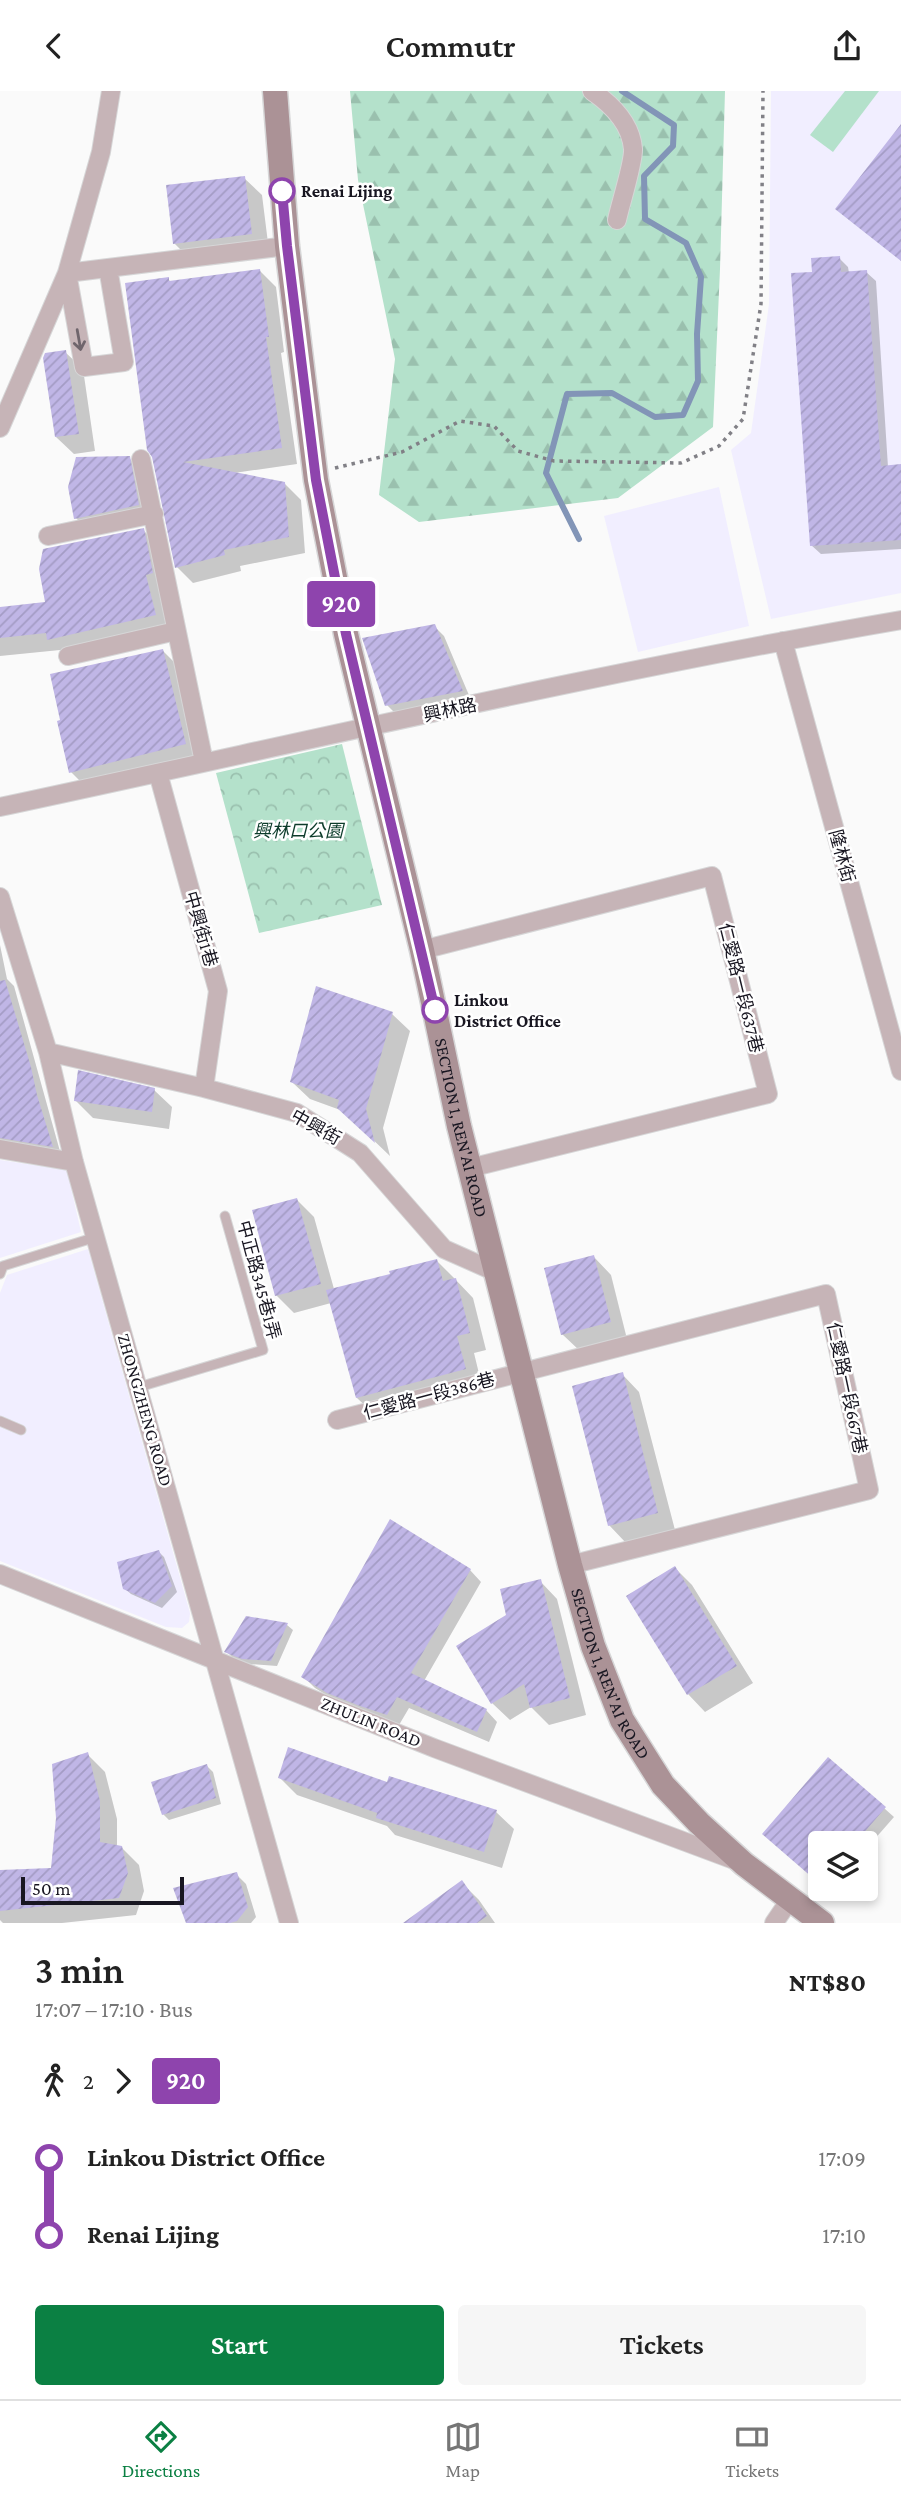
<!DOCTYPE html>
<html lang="en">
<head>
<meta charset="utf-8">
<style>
	body { margin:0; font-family:"Crimson Pro","Noto Sans TC",serif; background:#f6f6f6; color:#222; height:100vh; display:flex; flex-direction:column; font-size:26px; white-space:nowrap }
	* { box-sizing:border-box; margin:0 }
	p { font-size:23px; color:#767676 }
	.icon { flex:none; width:38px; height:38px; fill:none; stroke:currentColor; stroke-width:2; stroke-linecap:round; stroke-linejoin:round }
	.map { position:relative; height:1832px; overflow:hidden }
	.side { display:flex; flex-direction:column; background:#fff; flex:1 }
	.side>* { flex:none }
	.badge { padding:0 14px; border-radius:5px; font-size:24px; line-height:46px }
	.tools { position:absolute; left:808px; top:1740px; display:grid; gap:14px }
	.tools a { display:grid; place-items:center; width:70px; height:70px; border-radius:7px; background:#fff; box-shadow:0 4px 10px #0003; font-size:35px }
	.scale { position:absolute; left:21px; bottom:18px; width:163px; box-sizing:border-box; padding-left:7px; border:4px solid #181621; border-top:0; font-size:19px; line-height:24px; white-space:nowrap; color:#181621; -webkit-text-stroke:5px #fff; paint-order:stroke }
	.map>.badge { position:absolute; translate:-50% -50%; box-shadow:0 0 0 4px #fff }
	.legs { display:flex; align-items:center; gap:10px; height:77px; padding:0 35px; font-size:23px }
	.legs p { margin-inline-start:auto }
	.head { display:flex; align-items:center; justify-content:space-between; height:119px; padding:0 35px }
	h1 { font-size:38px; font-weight:600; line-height:52px }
	.primary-button { display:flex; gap:14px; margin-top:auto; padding:14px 35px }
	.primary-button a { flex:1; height:80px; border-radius:7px; background:#0b8043; color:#fff; font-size:28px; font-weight:600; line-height:80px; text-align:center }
	.primary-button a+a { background:#f6f6f6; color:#222 }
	ul { padding:0 35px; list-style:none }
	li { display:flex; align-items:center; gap:24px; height:77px; font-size:26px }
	li i { display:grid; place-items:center; width:10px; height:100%; margin:0 9px; background:currentColor }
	li i::after { content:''; width:18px; height:18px; margin:-9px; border:5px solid; border-radius:50%; background:#fff }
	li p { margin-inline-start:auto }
	li:first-child i { background:linear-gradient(#0000 50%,currentColor 0) }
	li:last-child i { background:linear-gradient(currentColor 50%,#0000 0) }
	header { display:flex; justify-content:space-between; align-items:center; height:91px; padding:0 35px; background:#fff; font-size:32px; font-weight:600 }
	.dock { display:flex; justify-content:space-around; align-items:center; height:98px; border-top:2px solid #e0e0e0; background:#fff; font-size:19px; color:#767676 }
	.dock a { display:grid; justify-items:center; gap:4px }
	.dock .current { color:#0b8043 }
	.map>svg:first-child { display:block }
</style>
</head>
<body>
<header><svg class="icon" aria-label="back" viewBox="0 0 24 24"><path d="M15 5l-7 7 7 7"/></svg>Commutr<svg class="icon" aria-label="share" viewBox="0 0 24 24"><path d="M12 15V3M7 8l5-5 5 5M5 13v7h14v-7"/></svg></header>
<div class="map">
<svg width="901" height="1832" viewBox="0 0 901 1832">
	<defs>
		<pattern id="forest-firs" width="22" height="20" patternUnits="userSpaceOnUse" patternTransform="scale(1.75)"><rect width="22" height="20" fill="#b4e1cb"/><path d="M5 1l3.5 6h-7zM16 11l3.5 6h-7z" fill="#9ac0ae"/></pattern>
		<pattern id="park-crowns" width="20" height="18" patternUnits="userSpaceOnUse" patternTransform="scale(1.75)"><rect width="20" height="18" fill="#b4e1cb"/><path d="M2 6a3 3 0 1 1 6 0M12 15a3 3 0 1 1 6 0" fill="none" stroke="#9ac0ae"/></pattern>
		<pattern id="building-hatch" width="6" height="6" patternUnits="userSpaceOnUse" patternTransform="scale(1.75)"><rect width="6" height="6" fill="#c0b6e6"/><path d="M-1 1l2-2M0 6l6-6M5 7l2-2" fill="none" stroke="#a49cc5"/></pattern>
	</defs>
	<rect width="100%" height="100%" fill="#fafafa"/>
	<!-- built -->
	<path fill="#f1eeff" d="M 771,0 L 901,0 L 901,502 L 771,528 L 731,359 L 751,342 L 769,213 Z
		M 719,396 L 749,535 L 638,561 L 604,425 Z
		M 0,1069 L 67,1079 L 81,1141 L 0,1167 Z
		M 88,1158 L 190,1522 L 189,1531 L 182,1537 L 166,1536 L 0,1470 L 0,1202 L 7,1184 Z"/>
	<!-- grass -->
	<path fill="#b4e1cb" d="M 845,0 L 879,0 L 833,61 L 810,44 Z"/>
	<!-- forest -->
	<path fill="url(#forest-firs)" d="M 350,0 L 725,0 L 720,178 L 713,336 L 618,407 L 419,431 L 379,404 L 395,268 L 358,89 Z"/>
	<!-- park -->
	<path fill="url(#park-crowns)" d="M 342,653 L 382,814 L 259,842 L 216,682 Z"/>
	<!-- shadow -->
	<path fill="#0003" d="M 244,87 L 262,104 L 269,160 L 192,170 L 174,152 Z
		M 839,167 L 848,176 L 849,182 L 866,181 L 876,190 L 888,376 L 901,375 L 901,458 L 821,463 L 811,454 L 813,182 Z
		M 259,179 L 276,196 L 284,261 L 281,262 L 297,373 L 234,382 L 284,392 L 301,409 L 305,462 L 240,475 L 241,480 L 193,492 L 177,476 L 168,188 L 171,191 Z
		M 65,261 L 83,278 L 95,360 L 74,363 L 56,346 Z
		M 129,367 L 147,385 L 155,432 L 93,444 L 76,427 Z
		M 143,439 L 161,456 L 172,541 L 66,565 L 60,559 L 0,565 L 0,518 L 47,513 Z
		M 434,535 L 444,545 L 471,609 L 396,623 L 387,614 Z
		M 163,560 L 180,577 L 203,670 L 88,698 L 71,681 Z
		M 0,854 L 7,888 L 14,895 L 61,1064 L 0,1063 Z
		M 392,923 L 410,940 L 383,1037 L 390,1065 L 343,1020 L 310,1008 L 292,991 Z
		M 154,999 L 172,1016 L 169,1038 L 93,1027 L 75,1009 Z
		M 297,1109 L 314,1126 L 334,1198 L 392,1184 L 437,1170 L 454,1187 L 473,1207 L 486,1259 L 474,1262 L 482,1295 L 375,1324 L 357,1307 L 331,1212 L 294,1222 L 276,1204 Z
		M 594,1166 L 611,1184 L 627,1248 L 580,1260 L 562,1243 Z
		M 622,1283 L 639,1301 L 675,1439 L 626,1452 L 609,1434 Z
		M 158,1460 L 164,1466 L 177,1501 L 162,1517 L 131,1503 L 124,1497 Z
		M 675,1477 L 692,1494 L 753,1592 L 705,1621 L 688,1603 Z
		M 470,1479 L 481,1491 L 424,1590 L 486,1619 L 497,1631 L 489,1651 L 409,1617 L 399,1634 L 341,1613 L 315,1597 L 303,1585 Z
		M 540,1490 L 557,1508 L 586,1624 L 549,1634 L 531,1616 L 510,1629 L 492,1612 L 508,1525 Z
		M 287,1534 L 293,1539 L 277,1575 L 249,1573 L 232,1566 L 226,1560 Z
		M 87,1663 L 105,1681 L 117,1728 L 117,1756 L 121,1756 L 139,1774 L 144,1800 L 136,1824 L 62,1832 L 3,1832 L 0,1829 L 0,1781 L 53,1779 Z
		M 829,1668 L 894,1726 L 866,1758 L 866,1752 L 773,1752 Z
		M 207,1675 L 213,1681 L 221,1713 L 169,1729 L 163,1723 Z
		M 280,1687 L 388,1693 L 496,1721 L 514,1738 L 502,1777 L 395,1744 L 387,1735 L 297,1704 Z
		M 236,1783 L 246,1793 L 256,1826 L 251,1832 L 188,1832 Z
		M 461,1791 L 479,1809 L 495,1832 L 406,1832 Z"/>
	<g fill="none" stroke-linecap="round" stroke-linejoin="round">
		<!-- stream -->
		<path stroke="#8295b7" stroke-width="6" d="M 579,448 L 546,382 L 567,303 L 612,302 L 655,326 L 683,324 L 698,290 L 697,243 L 701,186 L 686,152 L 645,128 L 644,85 L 673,55 L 674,34 L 622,0"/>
	</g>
	<!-- building -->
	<path fill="url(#building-hatch)" d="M 901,33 L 901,170 L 835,118 Z
		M 245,85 L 252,143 L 173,153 L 166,94 Z
		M 840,165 L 841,181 L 867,179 L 881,375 L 901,373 L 901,449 L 810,455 L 791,182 L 812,181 L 811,167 Z
		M 260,178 L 269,246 L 266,246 L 282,357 L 183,371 L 285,391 L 289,446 L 224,459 L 225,464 L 175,477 L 152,366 L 147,359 L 125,192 L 169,186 L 169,190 Z
		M 66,259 L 79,343 L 55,346 L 43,267 L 45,262 Z
		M 130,365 L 139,414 L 74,428 L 68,396 L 76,366 Z
		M 144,437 L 153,482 L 146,484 L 156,524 L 47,549 L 46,542 L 0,547 L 0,516 L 45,511 L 39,478 L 43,458 Z
		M 435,533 L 463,600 L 385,615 L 362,547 Z
		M 163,558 L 186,653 L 69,682 L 57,630 L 60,629 L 50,583 Z
		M 5,889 L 31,976 L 37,1004 L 53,1056 L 0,1047 L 0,890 Z
		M 316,895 L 393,921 L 366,1018 L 375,1052 L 337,1017 L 339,1009 L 290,991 Z
		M 78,979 L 155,997 L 152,1021 L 74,1010 Z
		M 297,1107 L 321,1193 L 275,1205 L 252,1119 Z
		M 594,1164 L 611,1231 L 561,1244 L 544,1177 Z
		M 437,1168 L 443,1190 L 456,1187 L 470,1242 L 457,1245 L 466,1278 L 356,1307 L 326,1199 L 390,1183 L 389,1180 Z
		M 623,1281 L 658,1422 L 608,1435 L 572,1295 Z
		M 390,1428 L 471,1478 L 411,1582 L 487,1618 L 477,1641 L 397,1606 L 387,1624 L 360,1615 L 327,1602 L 301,1586 Z
		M 159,1459 L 172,1495 L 155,1512 L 123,1498 L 117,1471 Z
		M 675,1475 L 737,1575 L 687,1604 L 626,1505 Z
		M 541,1488 L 570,1607 L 530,1617 L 524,1593 L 491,1613 L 456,1555 L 506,1524 L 500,1498 Z
		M 246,1525 L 288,1532 L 271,1570 L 242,1568 L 224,1561 Z
		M 288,1656 L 387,1691 L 389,1685 L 497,1719 L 484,1761 L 376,1727 L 377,1722 L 278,1687 Z
		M 88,1661 L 100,1710 L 100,1751 L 122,1755 L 128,1782 L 119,1807 L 0,1820 L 0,1779 L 51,1777 L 56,1727 L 52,1673 Z
		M 828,1666 L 886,1716 L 855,1752 L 821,1752 L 821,1794 L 762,1743 Z
		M 207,1673 L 216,1707 L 162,1724 L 151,1691 Z
		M 237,1781 L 248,1816 L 237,1830 L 230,1832 L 186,1832 L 173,1797 Z
		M 462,1789 L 487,1825 L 477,1832 L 403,1832 Z"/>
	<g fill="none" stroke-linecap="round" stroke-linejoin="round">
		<!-- service casing -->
		<g stroke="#d6d6d7" stroke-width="11">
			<path id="service" d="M 0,1183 L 3,1175 L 96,1146
				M 139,1296 L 263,1259 L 225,1125
				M 0,1330 L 21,1339"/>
		</g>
		<!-- minor casing -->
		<g stroke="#d6d6d7" stroke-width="20">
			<path id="minor" d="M 592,0 C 611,13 631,33 633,58 C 634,71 620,114 617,129
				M 67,182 L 84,276 L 124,271 L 108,177
				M 67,182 L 287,155
				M 0,337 L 67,182 L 101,61 L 111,0
				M 141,368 L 204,671
				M 48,445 L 154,423
				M 783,550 L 901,980
				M 68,565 L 176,540
				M 158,682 L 218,900 L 204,997
				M 0,716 C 300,652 599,581 901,529
				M 0,806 L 48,961 L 74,1071 L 289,1832
				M 422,859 L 712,785 L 768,1003 L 470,1077
				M 48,961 L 204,997 L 297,1022 L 360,1062 L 444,1158 L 498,1182
				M 0,1058 L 74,1071
				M 337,1329 L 826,1203 L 869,1399 L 570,1474
				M 0,1483 L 434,1657 L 734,1769
				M 774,1832 L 791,1807"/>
		</g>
		<!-- secondary casing -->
		<g stroke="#d6d6d7" stroke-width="27">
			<g id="secondary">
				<path id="s1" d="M 275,0 L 287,155 L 316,389 L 346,543 L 422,859 L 459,1035 L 570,1474 L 593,1555 L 622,1629 L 663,1694 L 699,1732 L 744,1773 L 822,1832"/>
			</g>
		</g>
		<!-- path -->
		<path stroke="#818086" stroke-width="3.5" stroke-dasharray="3.5 5" stroke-linecap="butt" d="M 335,377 L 402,361 L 460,330 L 494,335 L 518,360 L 554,370 L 681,372 L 719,355 L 743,328 L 761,213 L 763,0"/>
		<!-- service -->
		<use href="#service" stroke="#c6b4b7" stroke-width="9"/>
		<!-- minor -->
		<use href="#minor" stroke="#c6b4b7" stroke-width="18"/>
		<!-- secondary -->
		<use href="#secondary" stroke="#ab9296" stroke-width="24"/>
	</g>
	<!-- one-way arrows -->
	<defs><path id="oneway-shaft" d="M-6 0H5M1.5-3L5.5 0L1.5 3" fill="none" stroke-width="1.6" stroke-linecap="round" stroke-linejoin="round" transform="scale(1.75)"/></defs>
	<use stroke="#6f656c" href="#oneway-shaft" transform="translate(79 249) rotate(80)"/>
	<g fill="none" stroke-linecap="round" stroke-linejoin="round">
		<!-- line-1 casing -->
		<g stroke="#fff" stroke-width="16">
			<path id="line-1" d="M 282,100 L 287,155 L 316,389 L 346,543 L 435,919"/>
		</g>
		<!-- line-1 -->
		<use href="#line-1" stroke="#8e44ad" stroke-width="10"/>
	</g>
	<!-- markers -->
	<g fill="#fff" stroke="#8e44ad" stroke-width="3.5">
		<circle cx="282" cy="100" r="12"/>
		<circle cx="435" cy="919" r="12"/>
	</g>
	<g text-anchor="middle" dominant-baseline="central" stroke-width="5" stroke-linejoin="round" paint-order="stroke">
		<!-- stop labels -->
		<g font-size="18" font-weight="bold" fill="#181621" stroke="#fff" text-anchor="start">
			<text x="301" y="100">Renai Lijing</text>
			<text x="454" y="909">Linkou<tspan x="454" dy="21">District Office</tspan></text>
		</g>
		<!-- street labels -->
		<g font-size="18" fill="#181621" stroke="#fff">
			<text transform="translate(450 619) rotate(-12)">興林路</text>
			<text transform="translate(842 765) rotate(75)">隆林街</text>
			<text transform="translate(201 838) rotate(74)">中興街1巷</text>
			<text transform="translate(741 897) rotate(76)">仁愛路一段637巷</text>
			<text transform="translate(316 1036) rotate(29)">中興街</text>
			<text stroke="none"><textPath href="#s1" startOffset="1055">SECTION 1, REN'AI ROAD</textPath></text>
			<text transform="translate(259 1189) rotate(75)">中正路345巷1弄</text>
			<text transform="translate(847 1297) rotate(78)">仁愛路一段667巷</text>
			<text transform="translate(429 1305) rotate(-15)">仁愛路一段386巷</text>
			<text transform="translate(145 1319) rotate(74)">ZHONGZHENG ROAD</text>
			<text stroke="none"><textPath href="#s1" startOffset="1622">SECTION 1, REN'AI ROAD</textPath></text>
			<text transform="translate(371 1631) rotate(22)">ZHULIN ROAD</text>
		</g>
		<!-- park labels -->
		<g font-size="18" font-style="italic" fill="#0c3b2a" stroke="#fff">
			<text x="298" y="740">興林口公園</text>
		</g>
	</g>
</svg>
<div class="tools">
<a><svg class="icon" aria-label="layers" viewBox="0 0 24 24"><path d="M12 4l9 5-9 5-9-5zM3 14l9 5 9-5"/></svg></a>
</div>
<div class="scale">50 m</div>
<b class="badge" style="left:341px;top:513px;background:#8e44ad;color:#fff">920</b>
</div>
<section class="side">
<div class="head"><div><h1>3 min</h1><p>17:07 – 17:10 · Bus</p></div><b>NT$80</b></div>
<div class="legs"><svg class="icon" aria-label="walk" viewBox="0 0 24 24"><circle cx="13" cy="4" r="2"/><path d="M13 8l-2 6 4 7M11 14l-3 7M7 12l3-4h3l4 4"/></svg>2<svg class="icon" aria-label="forward" viewBox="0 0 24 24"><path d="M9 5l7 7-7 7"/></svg><b class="badge" style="background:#8e44ad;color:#fff">920</b></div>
<ul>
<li><i style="color:#8e44ad"></i><b>Linkou District Office</b><p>17:09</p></li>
<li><i style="color:#8e44ad"></i><b>Renai Lijing</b><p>17:10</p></li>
</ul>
<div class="primary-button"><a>Start</a><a>Tickets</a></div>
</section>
<nav class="dock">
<a class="current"><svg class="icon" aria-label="directions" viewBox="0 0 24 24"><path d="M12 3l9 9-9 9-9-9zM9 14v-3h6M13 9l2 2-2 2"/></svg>Directions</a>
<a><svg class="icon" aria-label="map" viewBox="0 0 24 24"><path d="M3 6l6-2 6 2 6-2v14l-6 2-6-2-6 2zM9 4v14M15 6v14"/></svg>Map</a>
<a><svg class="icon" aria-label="tickets" viewBox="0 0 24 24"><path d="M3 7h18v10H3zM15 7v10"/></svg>Tickets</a>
</nav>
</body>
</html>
